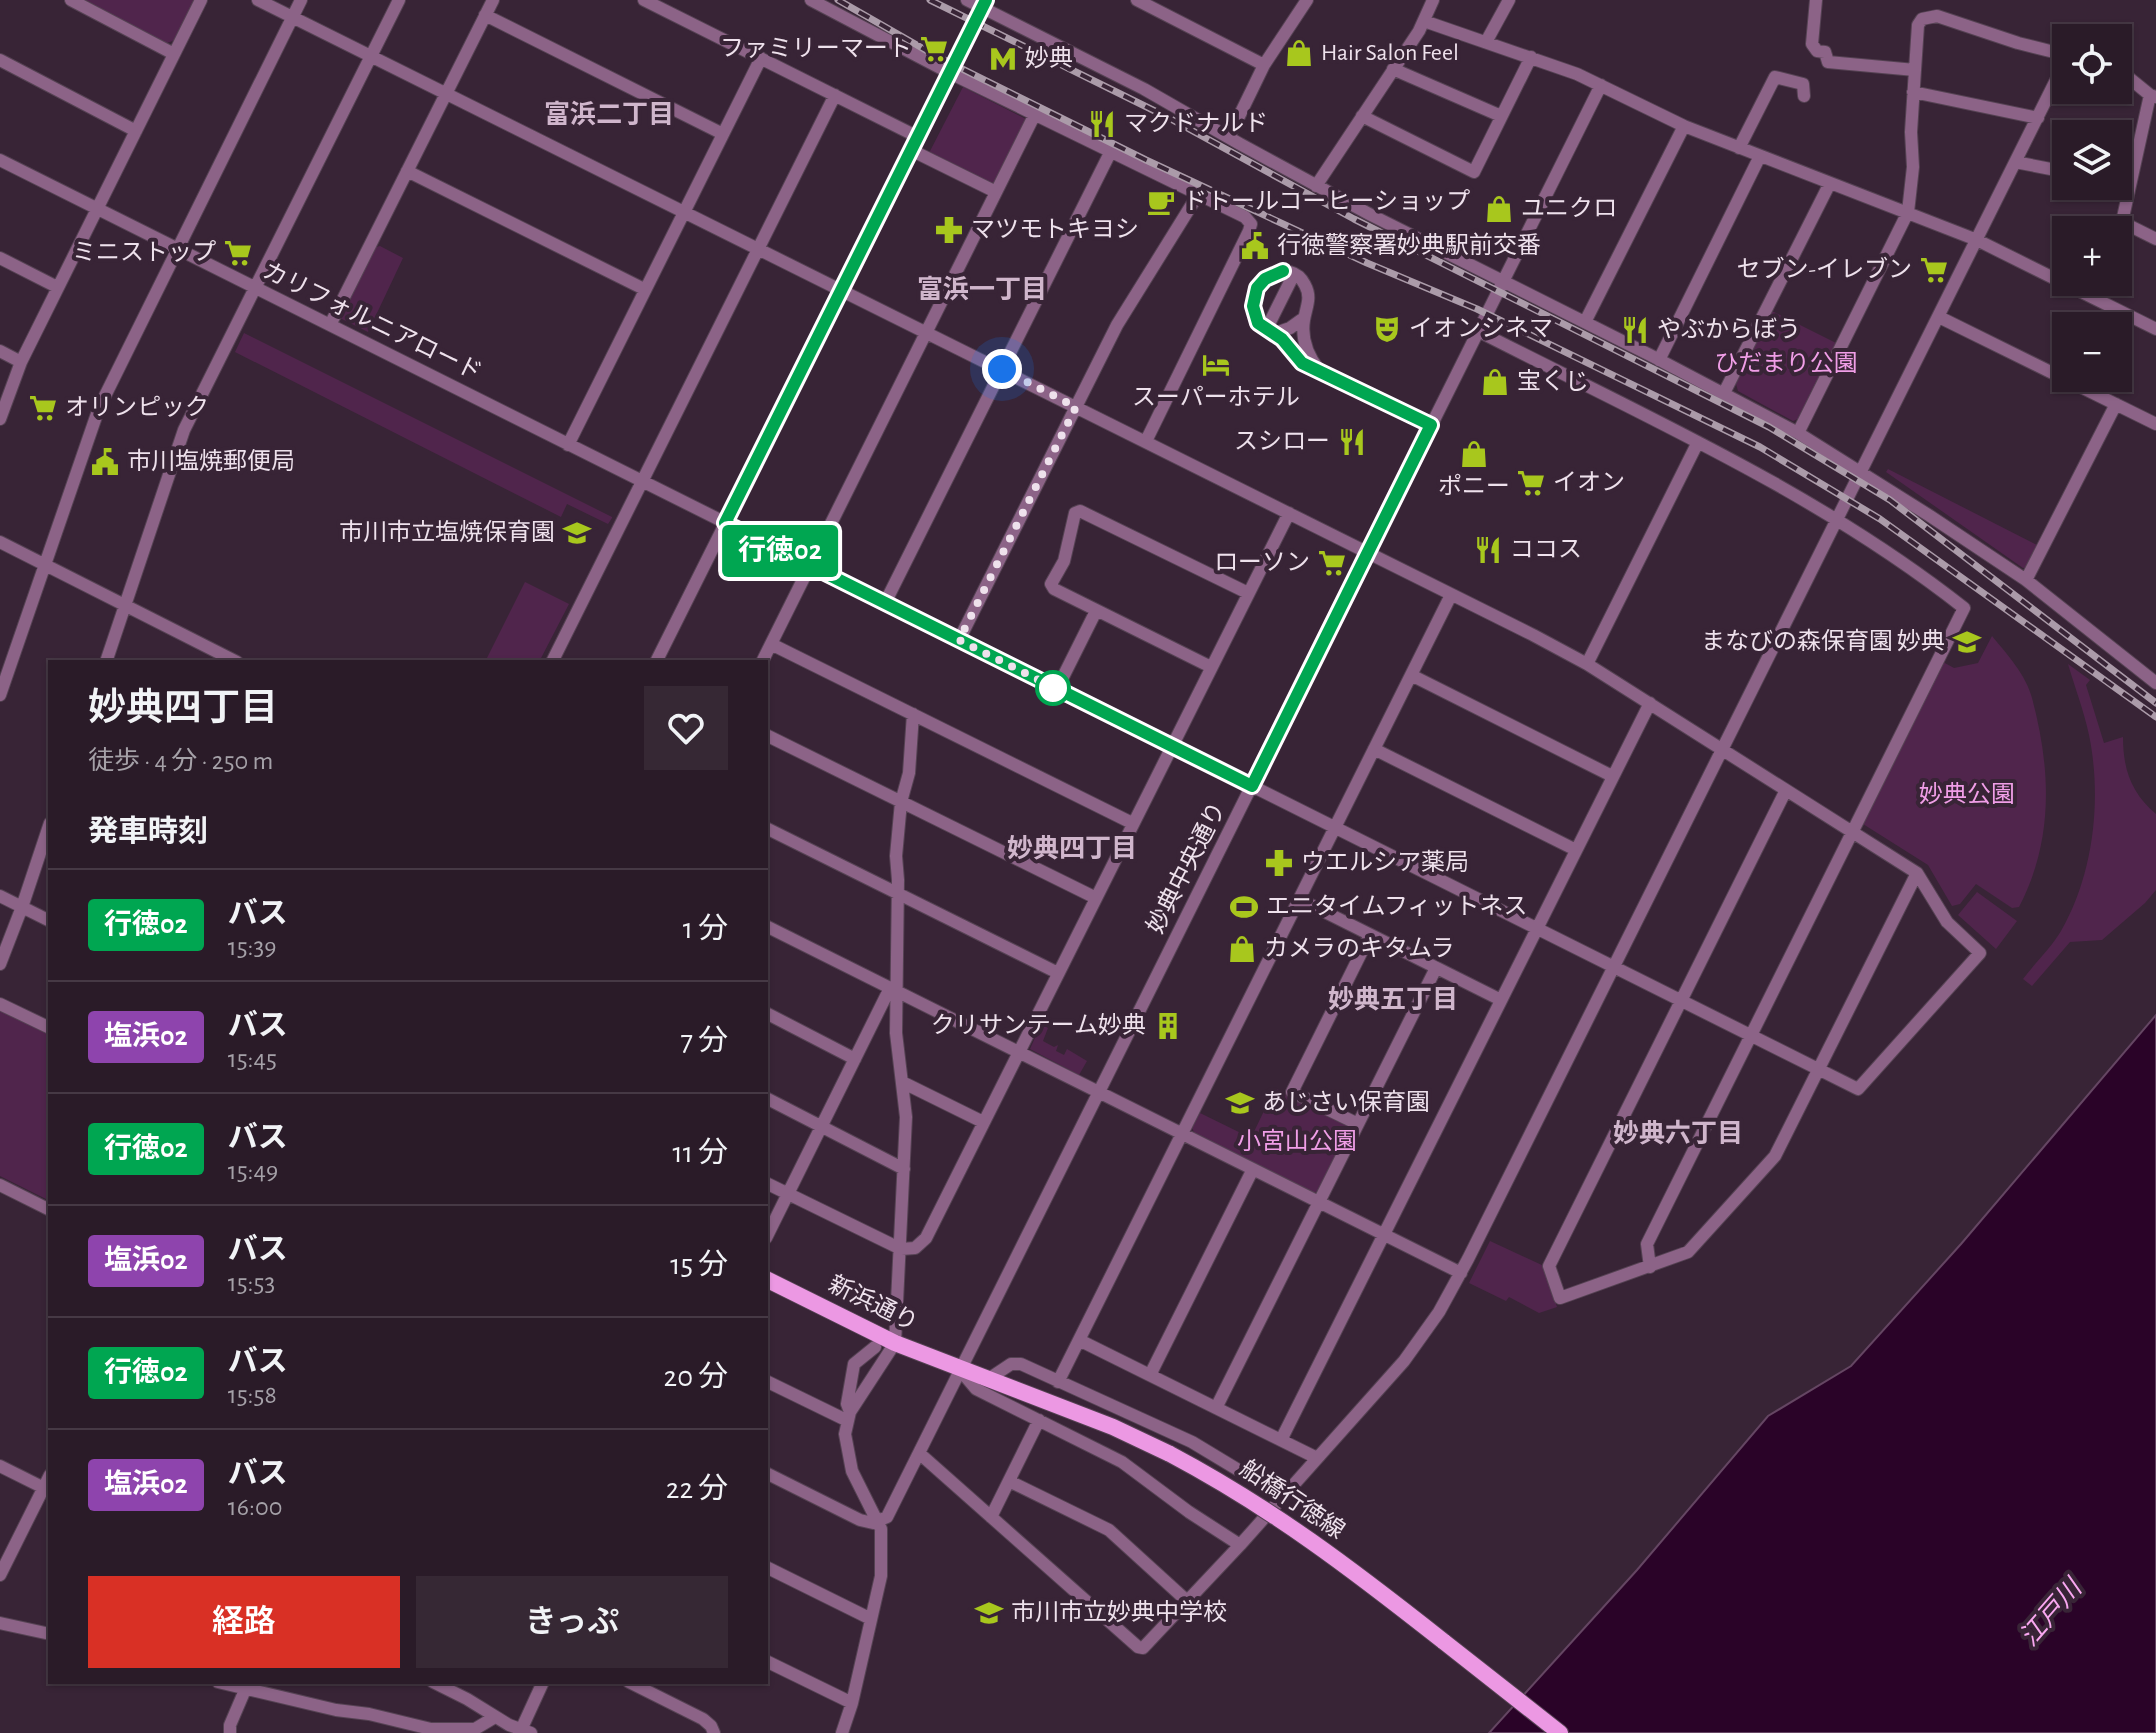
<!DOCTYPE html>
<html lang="ja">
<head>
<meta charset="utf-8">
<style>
	body { margin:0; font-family:"Alegreya Sans","Noto Sans JP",sans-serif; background:#362834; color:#f1f3f6; height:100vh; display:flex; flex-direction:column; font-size:30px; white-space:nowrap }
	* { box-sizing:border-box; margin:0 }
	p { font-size:26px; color:#a5a1a8 }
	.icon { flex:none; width:44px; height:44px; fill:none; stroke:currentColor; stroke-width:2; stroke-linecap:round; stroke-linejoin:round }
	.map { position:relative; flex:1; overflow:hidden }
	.panel { position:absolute; left:48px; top:660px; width:720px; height:1024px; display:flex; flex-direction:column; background:#2a1b28; border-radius:0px; box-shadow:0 2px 6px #0004,0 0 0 2px #463945 }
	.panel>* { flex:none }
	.badge { padding:0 16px; border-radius:6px; font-size:28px; line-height:52px }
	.buttons { position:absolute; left:2052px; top:24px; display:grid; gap:16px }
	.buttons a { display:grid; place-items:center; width:80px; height:80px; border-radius:0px; background:#2a1b28; box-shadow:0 2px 6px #0004,0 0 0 2px #463945; font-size:40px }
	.you { position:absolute; width:40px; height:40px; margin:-20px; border:6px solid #fff; border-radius:50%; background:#1a73e8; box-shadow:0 0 0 12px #1a73e833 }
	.map>.badge { position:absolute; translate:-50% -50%; box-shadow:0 0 0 4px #fff }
	h2 { padding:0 40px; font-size:30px; line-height:72px }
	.round { display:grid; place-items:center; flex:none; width:84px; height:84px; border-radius:0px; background:#362834 }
	.summary { display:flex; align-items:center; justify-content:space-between; height:136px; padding:0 40px }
	h1 { font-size:38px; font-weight:600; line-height:60px }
	.action { display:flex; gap:16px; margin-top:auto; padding:16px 40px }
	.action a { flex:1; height:92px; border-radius:0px; background:#d93025; color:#fff; font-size:32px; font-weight:600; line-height:92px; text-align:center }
	.action a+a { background:#362834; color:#f1f3f6 }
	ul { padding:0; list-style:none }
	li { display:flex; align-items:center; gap:24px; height:112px; padding:0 40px; border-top:2px solid #463945 }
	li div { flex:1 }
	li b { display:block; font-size:30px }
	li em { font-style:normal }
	li .badge { min-width:88px; font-weight:700; text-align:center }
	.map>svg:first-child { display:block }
</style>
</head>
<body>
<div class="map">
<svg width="2156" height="1733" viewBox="0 0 2156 1733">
	<rect width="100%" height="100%" fill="#382436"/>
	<!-- green -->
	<path fill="#50254c" d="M 85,0 L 195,0 L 175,40 L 167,43 Z
		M 963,87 L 1026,119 L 994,183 L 989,185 L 928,155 Z
		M 380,246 L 403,258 L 368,332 L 340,318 L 376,247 Z
		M 1772,311 L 1836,343 L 1798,419 L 1793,421 L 1738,391 L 1736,384 Z
		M 244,333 L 612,517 L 612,518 L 608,524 L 567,504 L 561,517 L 235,352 Z
		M 1888,469 L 2039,546 L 2029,567 L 2023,568 L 1886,472 Z
		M 525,582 L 569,604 L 539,662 L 485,662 Z
		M 1992,636 C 2007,654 2026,675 2032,698 C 2051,769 2054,840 2019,907 L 2012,908 L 1976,884 L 1960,904 L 1952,906 L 1928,865 L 1863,824 L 1943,662 L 1954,668 L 1978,663 Z
		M 2068,664 L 2090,680 L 2086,685 L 2104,743 L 2123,737 C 2123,769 2131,793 2156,814 L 2156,890 L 2145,903 L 2102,940 L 2070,942 L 2032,986 L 2023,979 C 2035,963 2051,948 2061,931 C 2094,874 2102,798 2089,735 C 2084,711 2075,688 2068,664 Z
		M 1977,892 L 2017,921 L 1996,949 L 1958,915 Z
		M 0,1009 L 50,1034 L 50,1201 L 0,1176 Z
		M 1041,1024 L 1048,1028 L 1043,1041 L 1054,1047 L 1058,1045 L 1056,1051 L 1064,1055 L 1067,1049 L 1087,1061 L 1079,1075 L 1030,1049 Z
		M 1275,1088 L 1348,1124 L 1350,1130 L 1318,1191 L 1313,1193 L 1195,1134 L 1192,1128 L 1200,1113 L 1251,1138 Z
		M 1490,1241 L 1544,1266 L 1557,1307 L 1539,1313 L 1509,1297 L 1506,1301 L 1469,1283 Z"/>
	<!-- water -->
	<path fill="#2a0328" stroke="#654663" stroke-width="2" d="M 2156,1015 L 2156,1733 L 1489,1733 L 1637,1570 L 1768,1416 L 1851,1366 L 1961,1244 Z"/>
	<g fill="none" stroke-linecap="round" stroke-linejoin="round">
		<!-- minor casing -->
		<g stroke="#554253" stroke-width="14">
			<path id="minor" d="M 71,0 L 174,54
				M 644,0 L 918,137
				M 811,0 L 950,73 L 1245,217 L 1251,224 L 1249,231 L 1146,441
				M 967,0 L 1144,89 L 1240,144 L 1371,215 L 1650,355 L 1798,433 L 1930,516 L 2026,580 L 2156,683
				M 1137,0 L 1264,65
				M 1816,0 L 1812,44 L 1817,51 L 1825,52 L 1828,62 L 1915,70
				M 485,15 L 723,134
				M 1424,21 L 1577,74 L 1684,126 L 1977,240 L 2156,329
				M 1486,42 L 1509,0
				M 0,60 L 136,131
				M 1393,69 L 1501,116
				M 2118,69 L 2150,95 L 2156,97
				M 1913,92 L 2038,118
				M 1362,116 L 1474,172 L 1531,57
				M 1229,137 L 1264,65 L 1307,0
				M 1739,148 L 1775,77 L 1803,84 L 1804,96
				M 911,150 L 996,192
				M 0,160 L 1858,1089 L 1980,953 L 1947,922 L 1917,873 L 1587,664 L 1533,635 L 258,0
				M 2015,162 L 2066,172
				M 407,171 L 644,289
				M 1316,186 L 1419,31 L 1433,0
				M 2122,222 L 2156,239
				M 2118,240 L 2150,95
				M 0,258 L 57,287
				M 2094,298 L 2101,282
				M 1939,317 L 2156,424
				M 1585,322 L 1684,126
				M 330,325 L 493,0
				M 1266,330 L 1294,274
				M 1478,331 C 1644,416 1817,492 1964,608 L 1647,1244 L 1650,1267
				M 1273,334 L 1290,328 L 1304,318
				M 0,351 L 21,362
				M 1659,360 L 1760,156
				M 1319,370 C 1307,355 1301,339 1304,320 C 1306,307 1312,298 1305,285 C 1290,255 1250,281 1253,308 C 1255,325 1267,329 1280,338 C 1290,345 1293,358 1304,364 C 1345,386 1389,405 1431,425
				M 1724,393 L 1830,183
				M 0,419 L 21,362 L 201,0
				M 1798,433 L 1908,212 L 1913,167 L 1911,132 L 1915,70 L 1918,25 L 1922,19 L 1937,16 L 2018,43 L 2066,55
				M 568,445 L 761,58
				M 0,542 L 237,662
				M 2026,580 L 2116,404
				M 885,603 L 1111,151
				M 959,640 L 1117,325 L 1199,193
				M 771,644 L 1132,823
				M 106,662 L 184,430 L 399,0
				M 552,662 L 835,95
				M 656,662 L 987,0
				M 762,662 L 1035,114
				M 1587,664 L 1698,442
				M 1211,667 L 1054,589 L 1051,584 L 1064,561 L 1075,513 L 1080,511 L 1248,593
				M 1411,675 L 1612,776
				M 1057,689 L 1096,611
				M 0,695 L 99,408 L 301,0
				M 766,735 L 1094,897
				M 1374,749 L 1576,850
				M 1786,790 L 1549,1266 L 1560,1298 L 1688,1252 L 1775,1156 L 1917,873
				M 766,828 L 1058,973
				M 0,896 L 50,921
				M 1299,899 L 1501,1000
				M 766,926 L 1461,1273
				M 0,964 L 22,907 L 50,823
				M 0,1004 L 50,1028
				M 766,1013 L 855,1059
				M 902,1082 L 983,1122
				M 766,1098 L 904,1169
				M 1358,1124 L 1292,1092 L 1370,935
				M 766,1183 L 901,1249 L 915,1248 L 926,1238 L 1289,513
				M 0,1185 L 50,1210
				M 766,1238 L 890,988
				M 1079,1340 L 1317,1458
				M 960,1370 L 976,1389 L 1122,1462 L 1189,1512 L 1240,1545
				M 1150,1375 L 1253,1169
				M 987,1380 L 1011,1364 L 1021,1364 L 1192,1442 L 1283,1497
				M 766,1381 L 846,1420
				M 1058,1382 L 1451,595
				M 1216,1408 L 1436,968
				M 850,1412 L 847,1404 L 854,1364 L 875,1347
				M 1281,1440 L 1650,703
				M 919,1453 L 1138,1647 L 1143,1648 L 1240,1545 L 1404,1361 L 1439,1312 L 1468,1259 L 2066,60
				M 0,1466 L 50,1491
				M 766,1473 L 860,1520 L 873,1523 L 887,1517 L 1601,85
				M 1009,1481 L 1109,1530 L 1187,1601
				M 991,1517 L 1039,1420
				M 766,1567 L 871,1619
				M 0,1575 L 50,1475
				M 0,1623 L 50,1634
				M 766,1661 L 852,1703
				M 218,1682 L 336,1710 L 369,1714 L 431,1729 L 475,1729 L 495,1717
				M 433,1682 L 467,1699 L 509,1725 L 531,1733
				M 629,1682 L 703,1719 L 711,1726 L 714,1733
				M 521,1730 L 543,1682
				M 230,1733 L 230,1725 L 245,1690
				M 842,1733 L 852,1703 L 881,1576 L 881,1529 L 852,1471 L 845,1434 L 850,1412 L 895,1343 L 906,1117 L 896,1033 L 898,880 L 896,856 L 901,802 L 909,773 L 913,714"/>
		</g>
		<!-- major casing -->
		<g stroke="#554253" stroke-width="18">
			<path id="major" d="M 766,1279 L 895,1343 L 1113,1427 L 1170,1454
				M 1443,1641 L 1560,1733"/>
		</g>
		<!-- minor -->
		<use href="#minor" stroke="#8c6387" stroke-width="12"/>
		<!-- major -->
		<use href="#major" stroke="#ec98e3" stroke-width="16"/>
		<!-- rail casing -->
		<g stroke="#ab9ba9" stroke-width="7">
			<path id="rail" d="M 838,0 L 936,56 L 1146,160 L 1367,263 L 1477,309 L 1760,447 L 1880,519 L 2156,717
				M 930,0 L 1169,118 L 1354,219 L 1769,427 L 1890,500 L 2156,703"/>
		</g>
		<!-- rail -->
		<use href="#rail" stroke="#382436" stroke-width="4" stroke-dasharray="12" stroke-linecap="butt"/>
		<!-- major-bridge casing -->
		<g stroke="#554253" stroke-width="18" stroke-linecap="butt">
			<path id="major-bridge" d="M 1170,1454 C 1272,1508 1353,1570 1443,1641"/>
		</g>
		<!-- major-bridge -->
		<use href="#major-bridge" stroke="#ec98e3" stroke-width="16"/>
	</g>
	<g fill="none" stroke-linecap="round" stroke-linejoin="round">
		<!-- line casing -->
		<g stroke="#fff" stroke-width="18">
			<path id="line" d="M 986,0 L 725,523 L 1252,786 L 1431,425 L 1302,363 L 1282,339 L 1258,323 L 1253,306 L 1257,288 L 1265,279 L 1283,271"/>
		</g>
		<!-- line -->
		<use href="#line" stroke="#00a651" stroke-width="12"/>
		<!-- walk -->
		<path stroke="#eee1ec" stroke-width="8" stroke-dasharray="0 14.4" d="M 1002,369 L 1076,407 L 959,640 L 1057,689 L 1053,688"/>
	</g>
	<!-- icons -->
	<defs>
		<g id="supermarket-bare" transform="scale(2.16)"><path d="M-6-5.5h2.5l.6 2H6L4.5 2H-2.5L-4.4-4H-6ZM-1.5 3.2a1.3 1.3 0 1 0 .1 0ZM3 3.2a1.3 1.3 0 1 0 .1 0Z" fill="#a8c71d" stroke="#382436" stroke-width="2.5" paint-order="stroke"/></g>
		<g id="shop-bare" transform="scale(2.16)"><path d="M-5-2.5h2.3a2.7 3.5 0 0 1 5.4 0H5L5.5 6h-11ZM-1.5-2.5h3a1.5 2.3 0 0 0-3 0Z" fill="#a8c71d" stroke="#382436" stroke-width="2.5" paint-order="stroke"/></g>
		<g id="metro-bare" transform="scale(2.16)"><path d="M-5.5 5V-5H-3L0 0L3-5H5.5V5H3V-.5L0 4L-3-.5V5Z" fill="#a8c71d" stroke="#382436" stroke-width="2.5" paint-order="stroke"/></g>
		<g id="restaurant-bare" transform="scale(2.16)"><path d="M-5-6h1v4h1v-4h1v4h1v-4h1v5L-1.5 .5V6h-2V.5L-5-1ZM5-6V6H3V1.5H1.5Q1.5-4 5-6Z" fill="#a8c71d" stroke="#382436" stroke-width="2.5" paint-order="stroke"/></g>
		<g id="cafe-bare" transform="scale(2.16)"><path d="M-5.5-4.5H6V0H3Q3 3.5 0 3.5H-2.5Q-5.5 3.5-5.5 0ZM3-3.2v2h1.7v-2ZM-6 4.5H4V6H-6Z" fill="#a8c71d" stroke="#382436" stroke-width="2.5" paint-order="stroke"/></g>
		<g id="pharmacy-bare" transform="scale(2.16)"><path d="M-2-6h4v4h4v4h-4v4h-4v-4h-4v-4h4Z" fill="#a8c71d" stroke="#382436" stroke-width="2.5" paint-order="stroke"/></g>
		<g id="civic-bare" transform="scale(2.16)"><path d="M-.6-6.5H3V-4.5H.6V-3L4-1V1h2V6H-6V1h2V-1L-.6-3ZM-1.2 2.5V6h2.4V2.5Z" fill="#a8c71d" stroke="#382436" stroke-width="2.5" paint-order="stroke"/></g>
		<g id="theatre-bare" transform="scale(2.16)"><path d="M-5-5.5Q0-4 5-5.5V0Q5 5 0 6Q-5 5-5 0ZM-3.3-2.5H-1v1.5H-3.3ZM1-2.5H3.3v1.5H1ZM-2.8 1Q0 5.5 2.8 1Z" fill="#a8c71d" stroke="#382436" stroke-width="2.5" paint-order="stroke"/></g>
		<g id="hotel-bare" transform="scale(2.16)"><path d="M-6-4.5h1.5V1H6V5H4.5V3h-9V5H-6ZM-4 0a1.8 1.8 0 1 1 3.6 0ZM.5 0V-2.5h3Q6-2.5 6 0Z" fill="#a8c71d" stroke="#382436" stroke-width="2.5" paint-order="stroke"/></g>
		<g id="school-bare" transform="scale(2.16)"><path d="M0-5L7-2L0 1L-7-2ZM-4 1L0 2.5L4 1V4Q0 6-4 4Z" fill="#a8c71d" stroke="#382436" stroke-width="2.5" paint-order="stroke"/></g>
		<g id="stadium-bare" transform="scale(2.16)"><path d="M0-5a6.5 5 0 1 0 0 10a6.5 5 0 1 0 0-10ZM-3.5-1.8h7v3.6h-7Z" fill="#a8c71d" stroke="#382436" stroke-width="2.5" paint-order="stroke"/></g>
		<g id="building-bare" transform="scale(2.16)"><path d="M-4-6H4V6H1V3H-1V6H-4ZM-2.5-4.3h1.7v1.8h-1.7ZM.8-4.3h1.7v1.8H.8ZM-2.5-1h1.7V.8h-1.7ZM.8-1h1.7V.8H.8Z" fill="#a8c71d" stroke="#382436" stroke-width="2.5" paint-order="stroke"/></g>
	</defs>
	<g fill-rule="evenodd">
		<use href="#supermarket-bare" x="934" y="49"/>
		<use href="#shop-bare" x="1299" y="53"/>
		<use href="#metro-bare" x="1003" y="59"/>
		<use href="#restaurant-bare" x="1102" y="124"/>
		<use href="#cafe-bare" x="1161" y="202"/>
		<use href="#shop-bare" x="1499" y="209"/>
		<use href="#pharmacy-bare" x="949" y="230"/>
		<use href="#civic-bare" x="1255" y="246"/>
		<use href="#supermarket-bare" x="238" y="253"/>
		<use href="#supermarket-bare" x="1934" y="270"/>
		<use href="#theatre-bare" x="1387" y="329"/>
		<use href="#restaurant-bare" x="1635" y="330"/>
		<use href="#hotel-bare" x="1216" y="365"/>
		<use href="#shop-bare" x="1495" y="382"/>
		<use href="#supermarket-bare" x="43" y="408"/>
		<use href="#restaurant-bare" x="1352" y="442"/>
		<use href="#shop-bare" x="1474" y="454"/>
		<use href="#civic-bare" x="105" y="462"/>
		<use href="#supermarket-bare" x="1531" y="483"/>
		<use href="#school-bare" x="577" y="533"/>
		<use href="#restaurant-bare" x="1488" y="550"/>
		<use href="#supermarket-bare" x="1332" y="563"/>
		<use href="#school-bare" x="1967" y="642"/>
		<use href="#pharmacy-bare" x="1279" y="863"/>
		<use href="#stadium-bare" x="1244" y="907"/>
		<use href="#shop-bare" x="1242" y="949"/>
		<use href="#building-bare" x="1168" y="1026"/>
		<use href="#school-bare" x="1240" y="1103"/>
		<use href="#school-bare" x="989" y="1613"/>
	</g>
	<!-- markers -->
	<circle fill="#fff" stroke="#00a651" stroke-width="4" cx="1053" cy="688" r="16"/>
	<g text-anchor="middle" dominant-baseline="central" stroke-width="8" stroke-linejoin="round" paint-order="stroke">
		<!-- poi labels -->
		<g font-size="24" fill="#eee1ec" stroke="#382436" text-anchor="start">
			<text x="912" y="49" text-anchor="end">ファミリーマート</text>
			<text x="1321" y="53">Hair Salon Feel</text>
			<text x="1025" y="59">妙典</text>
			<text x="1124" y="124">マクドナルド</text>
			<text x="1183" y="202">ドトールコーヒーショップ</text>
			<text x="1521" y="209">ユニクロ</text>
			<text x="971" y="230">マツモトキヨシ</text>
			<text x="1277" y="246">行徳警察署妙典駅前交番</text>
			<text x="216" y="253" text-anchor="end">ミニストップ</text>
			<text x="1912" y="270" text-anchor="end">セブン-イレブン</text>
			<text x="1409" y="329">イオンシネマ</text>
			<text x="1657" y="330">やぶからぼう</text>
			<text x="1517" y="382">宝くじ</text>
			<text x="1216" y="398" text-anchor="middle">スーパーホテル</text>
			<text x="65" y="408">オリンピック</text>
			<text x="1330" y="442" text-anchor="end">スシロー</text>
			<text x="127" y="462">市川塩焼郵便局</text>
			<text x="1553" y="483">イオン</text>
			<text x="1474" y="487" text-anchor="middle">ポニー</text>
			<text x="555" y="533" text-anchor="end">市川市立塩焼保育園</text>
			<text x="1510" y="550">ココス</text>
			<text x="1310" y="563" text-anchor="end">ローソン</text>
			<text x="1945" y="642" text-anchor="end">まなびの森保育園 妙典</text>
			<text x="1301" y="863">ウエルシア薬局</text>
			<text x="1266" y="907">エニタイムフィットネス</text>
			<text x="1264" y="949">カメラのキタムラ</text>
			<text x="1146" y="1026" text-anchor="end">クリサンテーム妙典</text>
			<text x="1262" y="1103">あじさい保育園</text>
			<text x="1011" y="1613">市川市立妙典中学校</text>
		</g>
		<!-- street labels -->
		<g font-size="24" fill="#eee1ec" stroke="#382436">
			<text transform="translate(372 322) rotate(26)">カリフォルニアロード</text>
			<text transform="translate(1187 868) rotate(-63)">妙典中央通り</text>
			<text transform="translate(873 1304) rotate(26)">新浜通り</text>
			<text transform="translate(1292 1500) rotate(34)">船橋行徳線</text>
		</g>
		<!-- park labels -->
		<g font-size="24" fill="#f09ee7" stroke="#382436">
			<text x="1786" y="364">ひだまり公園</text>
			<text x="1967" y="795">妙典公園</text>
			<text x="1297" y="1142">小宮山公園</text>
		</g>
		<!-- neighbourhood labels -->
		<g font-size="26" font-weight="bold" fill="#d0b6cc" stroke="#382436">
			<text x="609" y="115">富浜二丁目</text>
			<text x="982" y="290">富浜一丁目</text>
			<text x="1072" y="849">妙典四丁目</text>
			<text x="1393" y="1000">妙典五丁目</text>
			<text x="1678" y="1134">妙典六丁目</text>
		</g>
		<!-- water labels -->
		<g font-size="26" font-style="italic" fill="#f9a7f0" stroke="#382436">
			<text transform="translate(2051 1613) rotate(-49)">江戸川</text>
		</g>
	</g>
</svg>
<div class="buttons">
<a><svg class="icon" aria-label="locate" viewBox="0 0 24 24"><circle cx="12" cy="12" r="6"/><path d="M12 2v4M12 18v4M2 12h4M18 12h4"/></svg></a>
<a><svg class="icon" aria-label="layers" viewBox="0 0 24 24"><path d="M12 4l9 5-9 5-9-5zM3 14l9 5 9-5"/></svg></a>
<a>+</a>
<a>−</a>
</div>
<div class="you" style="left:1002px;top:369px"></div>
<b class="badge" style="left:780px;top:551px;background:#00a651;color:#fff">行徳02</b>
<section class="panel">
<div class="summary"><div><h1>妙典四丁目</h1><p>徒歩 · 4 分 · 250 m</p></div><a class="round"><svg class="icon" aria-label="heart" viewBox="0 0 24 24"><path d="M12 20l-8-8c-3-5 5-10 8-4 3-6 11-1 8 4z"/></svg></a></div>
<h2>発車時刻</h2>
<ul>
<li><span class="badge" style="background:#00a651;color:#fff">行徳02</span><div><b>バス</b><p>15:39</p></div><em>1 分</em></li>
<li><span class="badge" style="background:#8e44ad;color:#fff">塩浜02</span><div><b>バス</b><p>15:45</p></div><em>7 分</em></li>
<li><span class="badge" style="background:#00a651;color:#fff">行徳02</span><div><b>バス</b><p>15:49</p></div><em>11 分</em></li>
<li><span class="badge" style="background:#8e44ad;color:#fff">塩浜02</span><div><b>バス</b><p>15:53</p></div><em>15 分</em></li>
<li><span class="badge" style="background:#00a651;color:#fff">行徳02</span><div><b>バス</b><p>15:58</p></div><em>20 分</em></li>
<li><span class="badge" style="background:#8e44ad;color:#fff">塩浜02</span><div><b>バス</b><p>16:00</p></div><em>22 分</em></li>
</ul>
<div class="action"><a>経路</a><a>きっぷ</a></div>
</section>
</div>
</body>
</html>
